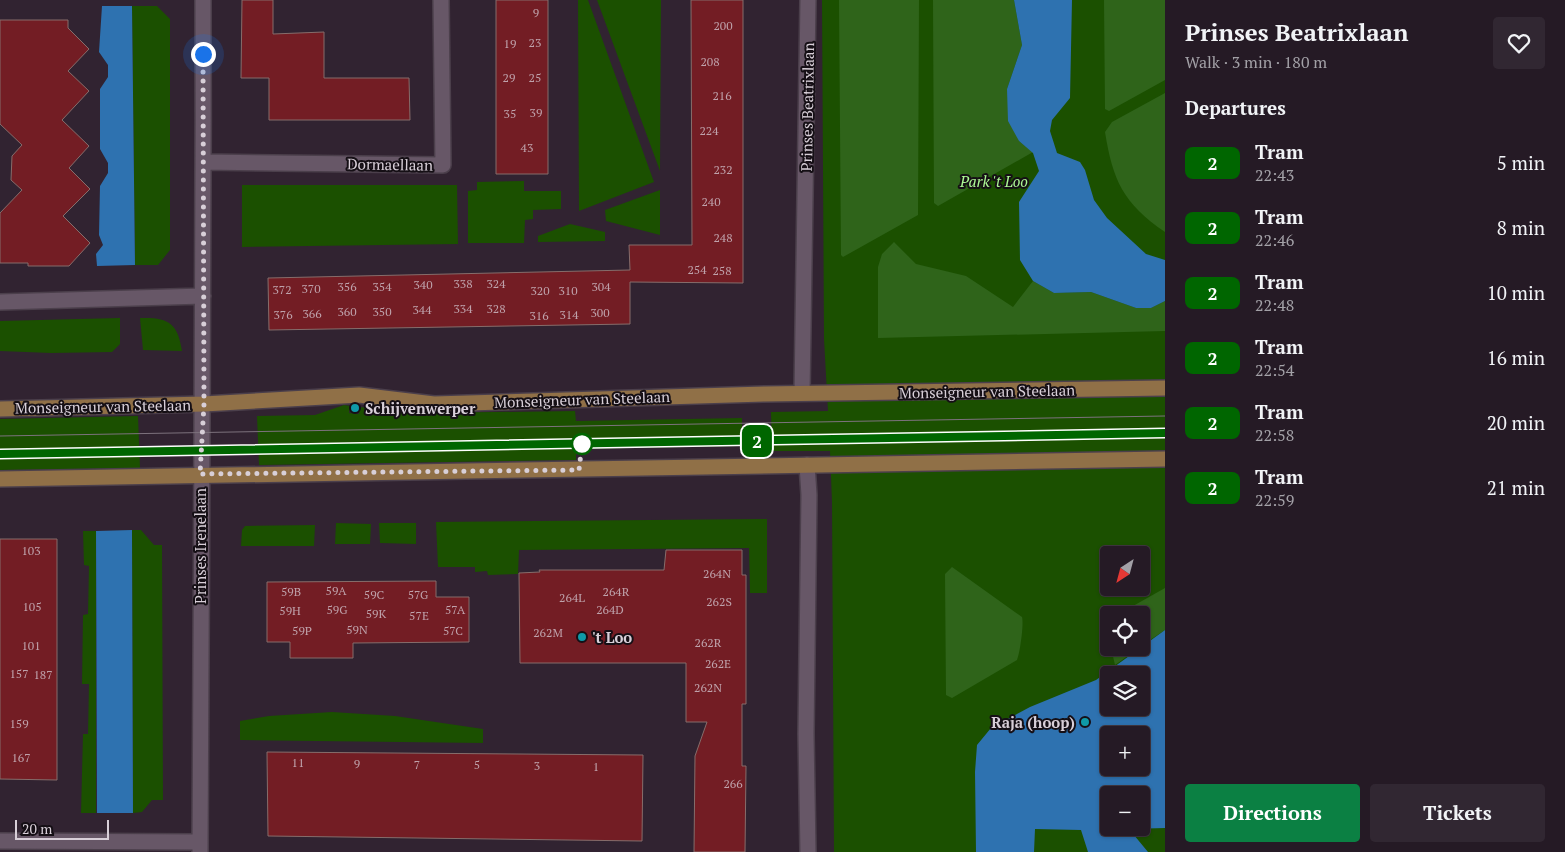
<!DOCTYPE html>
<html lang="en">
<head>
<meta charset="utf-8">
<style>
	body { margin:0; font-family:"PT Serif",serif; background:#312732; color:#f1f3f6; height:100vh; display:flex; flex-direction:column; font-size:19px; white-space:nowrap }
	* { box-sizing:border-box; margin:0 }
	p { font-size:16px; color:#a3a1a7 }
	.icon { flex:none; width:28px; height:28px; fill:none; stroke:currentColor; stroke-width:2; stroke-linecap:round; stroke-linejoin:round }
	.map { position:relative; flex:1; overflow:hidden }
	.drawer { display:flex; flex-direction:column; background:#251a25; width:400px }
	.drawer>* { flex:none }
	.badge { padding:0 10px; border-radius:8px; font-size:18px; line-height:32px }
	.needle { width:32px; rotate:216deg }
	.buttons { position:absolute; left:1100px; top:546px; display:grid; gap:10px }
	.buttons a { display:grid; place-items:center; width:50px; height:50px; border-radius:5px; background:#251a25; box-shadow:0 1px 4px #0004,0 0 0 1px #423842; font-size:25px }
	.scale { position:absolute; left:15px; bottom:12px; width:94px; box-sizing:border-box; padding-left:5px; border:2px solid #d8cfd8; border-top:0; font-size:14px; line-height:18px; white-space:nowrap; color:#d8cfd8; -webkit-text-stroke:4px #150f15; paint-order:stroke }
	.you { position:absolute; width:25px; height:25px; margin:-12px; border:4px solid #fff; border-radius:50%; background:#1a73e8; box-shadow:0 0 0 8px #1a73e833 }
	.map>.badge { position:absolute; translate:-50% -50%; box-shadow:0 0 0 2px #fff }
	h2 { padding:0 20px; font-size:19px; line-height:45px }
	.round { display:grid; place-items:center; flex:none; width:52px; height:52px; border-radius:5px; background:#312732 }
	.head { display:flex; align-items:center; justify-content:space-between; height:85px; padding:0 20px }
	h1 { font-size:24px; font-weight:600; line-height:38px }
	.cta { display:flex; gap:10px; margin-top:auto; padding:10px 20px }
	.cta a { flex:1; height:58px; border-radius:5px; background:#0b8043; color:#fff; font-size:20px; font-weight:600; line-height:58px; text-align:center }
	.cta a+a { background:#312732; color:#f1f3f6 }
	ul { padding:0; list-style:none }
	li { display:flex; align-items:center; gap:15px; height:65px; padding:0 20px }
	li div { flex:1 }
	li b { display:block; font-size:19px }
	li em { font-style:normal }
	li .badge { min-width:55px; font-weight:700; text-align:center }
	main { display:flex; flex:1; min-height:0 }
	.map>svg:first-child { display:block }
</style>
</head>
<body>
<main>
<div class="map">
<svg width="1165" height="852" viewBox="0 0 1165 852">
	<rect width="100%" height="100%" fill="#312331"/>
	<!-- green -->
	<path fill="#1b5000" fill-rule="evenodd" d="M 578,0 L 588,0 L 654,182 L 579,211 Z
		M 597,0 L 661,0 L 660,171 Z
		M 822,0 L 1165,0 L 1165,852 L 834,852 L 832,502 L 830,451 L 772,451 L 771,412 L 828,411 L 824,339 ZM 1109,555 L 1141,555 L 1141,588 L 1109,588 ZM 1109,615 L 1141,615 L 1141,648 L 1109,648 ZM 1109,675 L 1141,675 L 1141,708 L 1109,708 ZM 1109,735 L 1141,735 L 1141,768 L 1109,768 ZM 1109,795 L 1141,795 L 1141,828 L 1109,828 Z
		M 132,6 L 157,6 L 170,19 L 170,250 L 158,265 L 135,265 Z
		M 524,181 L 524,191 L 561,191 L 561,209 L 533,210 L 533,219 L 525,220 L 524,243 L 468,243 L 468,191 L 477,190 L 477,182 Z
		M 242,185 L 457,185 L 458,244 L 242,247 Z
		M 660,190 L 660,235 L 606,221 L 605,210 Z
		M 570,224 L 605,232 L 605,241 L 538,242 L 538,236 Z
		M 120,318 L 120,344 L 112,352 L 51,353 L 0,351 L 0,321 Z
		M 140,318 C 167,317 178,322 182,351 L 143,350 Z
		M 344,405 L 350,406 L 349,413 L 359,414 L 359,407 L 426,413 L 575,411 L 576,421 L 742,418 L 742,446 L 576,449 L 576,460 L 259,465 L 257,416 L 315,415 Z
		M 138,416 L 140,468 L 0,470 L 0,419 Z
		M 767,519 L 767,593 L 750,593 L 749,548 L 519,550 L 518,574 L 488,575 L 487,571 L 475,572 L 475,567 L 438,567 L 436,522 Z
		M 336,523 L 371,524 L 370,544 L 335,544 Z
		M 379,523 L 416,523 L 416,544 L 380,543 Z
		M 315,525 L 314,546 L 241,546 L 242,530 L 245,526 Z
		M 132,530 L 141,530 L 154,545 L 162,545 L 163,800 L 152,800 L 142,812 L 133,813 Z
		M 83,531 L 96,531 L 96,813 L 81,813 L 83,734 L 88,734 L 89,684 L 82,684 L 83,615 L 88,614 L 89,566 L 84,565 Z
		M 332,712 L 395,716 L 483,729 L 483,743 L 240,740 L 240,721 L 269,716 Z"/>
	<!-- forest -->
	<path fill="#2f641a" d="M 839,0 L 919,0 L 918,215 L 843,257 L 841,255 Z
		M 933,0 L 1014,0 L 1022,45 L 1007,89 L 1019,141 L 1033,152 L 938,206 L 934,203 Z
		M 1104,0 L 1165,0 L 1165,80 L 1109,111 L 1105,109 Z
		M 1165,93 L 1165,232 C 1123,203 1113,181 1105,132 L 1112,122 Z
		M 894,242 L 916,264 L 966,276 L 1013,307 L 1033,281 L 1054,293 L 1091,292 L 1136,308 L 1151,308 L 1165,301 L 1165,331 L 878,338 L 878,267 L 882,254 Z
		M 952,567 L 1022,617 C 1024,624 1020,653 1017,660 L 952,698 L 946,695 L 945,574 Z
		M 1165,588 L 1165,630 L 1141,646 L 1141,615 L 1117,615 Z
		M 1111,648 L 1139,648 L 1115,665 Z"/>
	<!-- water -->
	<path fill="#2e72b0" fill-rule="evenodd" d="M 1014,0 L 1072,0 L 1070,98 L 1052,120 L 1050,131 L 1057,153 L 1080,162 L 1085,170 L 1094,200 L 1107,218 L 1146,254 L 1165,260 L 1165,301 L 1151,308 L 1136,308 L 1091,292 L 1054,293 L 1033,281 L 1020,260 L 1019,202 L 1039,171 L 1033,153 L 1019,141 L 1008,121 L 1007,89 L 1022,45 Z
		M 102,6 L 132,6 L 135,265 L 97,266 L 96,254 L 103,245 L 99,235 L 100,186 L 108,173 L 108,163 L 100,149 L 100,89 L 108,77 L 108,65 L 99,52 Z
		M 132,530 L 133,813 L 97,813 L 96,531 Z
		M 1165,630 L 1165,828 L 1129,829 L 1148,852 L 1088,852 L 1081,830 L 1035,829 L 1034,852 L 976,852 L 975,772 L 977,745 L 991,728 L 1030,707 L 1096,680 ZM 1109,675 L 1141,675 L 1141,708 L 1109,708 ZM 1109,735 L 1141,735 L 1141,768 L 1109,768 ZM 1109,795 L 1141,795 L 1141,828 L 1109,828 Z"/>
	<!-- building -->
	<path fill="#731d24" stroke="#866d6b" d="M 242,0 L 273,0 L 273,34 L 324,32 L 324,78 L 409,78 L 410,120 L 269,120 L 269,78 L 241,78 Z
		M 496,0 L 548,0 L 548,174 L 496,174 Z
		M 691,0 L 743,0 L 743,283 L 630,282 L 630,324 L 269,330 L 268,278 L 630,270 L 629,245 L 692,245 Z
		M 0,20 L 68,20 L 68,28 L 89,49 L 68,71 L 89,91 L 62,120 L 89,146 L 69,168 L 90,189 L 63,216 L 90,243 L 69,266 L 28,266 L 28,263 L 0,263 L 0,213 L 22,190 L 11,180 L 12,156 L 22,145 L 0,124 Z
		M 0,539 L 57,539 L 57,780 L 0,779 Z
		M 666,550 L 742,550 L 742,575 L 746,575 L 746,704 L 742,704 L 742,766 L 746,766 L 745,852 L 694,852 L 695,756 L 707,722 L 686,722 L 686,663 L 520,663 L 519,573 L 540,572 L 539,570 L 664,570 Z
		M 436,581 L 436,597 L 469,597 L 469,642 L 353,643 L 353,658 L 290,658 L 290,642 L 267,642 L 267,582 Z
		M 267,752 L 643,755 L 642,841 L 268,836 Z"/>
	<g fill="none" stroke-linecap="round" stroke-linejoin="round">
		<!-- minor casing -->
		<g stroke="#4b3f4b" stroke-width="18">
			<path id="minor" d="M 204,162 L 443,165 L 441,0
				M 0,302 L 203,296
				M 802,393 L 808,0
				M 807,465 L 809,495 L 806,734 L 808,852
				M 0,841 L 200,842
				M 200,852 C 201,568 204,284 203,0"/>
		</g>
		<!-- major casing -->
		<g stroke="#4b3f4b" stroke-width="18">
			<path id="major" d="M 0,409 L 204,404 L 359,395 L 434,404 L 765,394 L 1165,388
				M 0,479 L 1165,459"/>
		</g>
		<!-- minor -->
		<use href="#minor" stroke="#675767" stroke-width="15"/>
		<!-- major -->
		<use href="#major" stroke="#907047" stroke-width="15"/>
		<!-- tram -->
		<path stroke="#7d727d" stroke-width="1" d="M 0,436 L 1165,416
			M 0,454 L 1165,433"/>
	</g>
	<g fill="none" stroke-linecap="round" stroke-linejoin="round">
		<!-- line casing -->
		<g stroke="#fff" stroke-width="11">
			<path id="line" d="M 0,454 L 1165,433"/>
		</g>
		<!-- line -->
		<use href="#line" stroke="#060" stroke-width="8"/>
		<!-- walk -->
		<path stroke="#d8cfd8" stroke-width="5" stroke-dasharray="0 9" d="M 203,54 L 204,404 L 200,474 L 579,470 L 582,444"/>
	</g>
	<!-- markers -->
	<g fill="#0f9aa8" stroke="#150f15" stroke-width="2">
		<circle cx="355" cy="408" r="5"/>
		<circle cx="582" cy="637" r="5"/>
		<circle cx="1085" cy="722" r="5"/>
	</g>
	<circle fill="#fff" stroke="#060" stroke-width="2.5" cx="582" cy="444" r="10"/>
	<g text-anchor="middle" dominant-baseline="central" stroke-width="4" stroke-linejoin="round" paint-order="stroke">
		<!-- number labels -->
		<g font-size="12" fill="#bfa2ab">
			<text x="536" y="12">9</text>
			<text x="723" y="25">200</text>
			<text x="535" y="42">23</text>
			<text x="510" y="43">19</text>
			<text x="710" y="61">208</text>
			<text x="509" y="77">29</text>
			<text x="535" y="77">25</text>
			<text x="722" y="95">216</text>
			<text x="536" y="112">39</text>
			<text x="510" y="113">35</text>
			<text x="709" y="130">224</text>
			<text x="527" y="147">43</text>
			<text x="723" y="169">232</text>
			<text x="711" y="201">240</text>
			<text x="723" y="237">248</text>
			<text x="697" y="269">254</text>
			<text x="722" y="270">258</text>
			<text x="463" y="283">338</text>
			<text x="496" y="283">324</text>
			<text x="423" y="284">340</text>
			<text x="347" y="286">356</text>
			<text x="382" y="286">354</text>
			<text x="601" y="286">304</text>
			<text x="311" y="288">370</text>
			<text x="282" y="289">372</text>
			<text x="540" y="290">320</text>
			<text x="568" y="290">310</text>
			<text x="463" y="308">334</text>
			<text x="496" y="308">328</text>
			<text x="422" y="309">344</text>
			<text x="347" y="311">360</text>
			<text x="382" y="311">350</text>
			<text x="600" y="312">300</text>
			<text x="312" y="313">366</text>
			<text x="283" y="314">376</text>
			<text x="569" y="314">314</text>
			<text x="539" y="315">316</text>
			<text x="31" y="550">103</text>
			<text x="717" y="573">264N</text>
			<text x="336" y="590">59A</text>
			<text x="291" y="591">59B</text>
			<text x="616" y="591">264R</text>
			<text x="374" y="594">59C</text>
			<text x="418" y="594">57G</text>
			<text x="572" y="597">264L</text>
			<text x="719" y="601">262S</text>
			<text x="32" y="606">105</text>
			<text x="337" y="609">59G</text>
			<text x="455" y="609">57A</text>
			<text x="610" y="609">264D</text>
			<text x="290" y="610">59H</text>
			<text x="376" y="613">59K</text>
			<text x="419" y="615">57E</text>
			<text x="357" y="629">59N</text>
			<text x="302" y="630">59P</text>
			<text x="453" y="630">57C</text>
			<text x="548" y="632">262M</text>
			<text x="708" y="642">262R</text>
			<text x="31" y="645">101</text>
			<text x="718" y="663">262E</text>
			<text x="19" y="673">157</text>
			<text x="43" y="674">187</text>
			<text x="708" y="687">262N</text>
			<text x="19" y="723">159</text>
			<text x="21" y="757">167</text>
			<text x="298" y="762">11</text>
			<text x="357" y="763">9</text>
			<text x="417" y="764">7</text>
			<text x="477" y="764">5</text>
			<text x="537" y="765">3</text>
			<text x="596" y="766">1</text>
			<text x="733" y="783">266</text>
		</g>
		<!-- street labels -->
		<g font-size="15" fill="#d8cfd8" stroke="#150f15">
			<text transform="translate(807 107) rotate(-89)">Prinses Beatrixlaan</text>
			<text transform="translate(390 164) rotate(1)">Dormaellaan</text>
			<text transform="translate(987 391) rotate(-1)">Monseigneur van Steelaan</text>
			<text transform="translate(582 399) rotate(-2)">Monseigneur van Steelaan</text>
			<text transform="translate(103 406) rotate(-1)">Monseigneur van Steelaan</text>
			<text transform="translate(200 546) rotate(-90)">Prinses Irenelaan</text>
		</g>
		<!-- park labels -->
		<g font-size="15" font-style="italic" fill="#adf895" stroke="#150f15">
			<text x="994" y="181">Park 't Loo</text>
		</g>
		<!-- poi labels -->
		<g font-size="15" font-weight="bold" fill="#d8cfd8" stroke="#150f15" text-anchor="start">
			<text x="365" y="408">Schijvenwerper</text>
			<text x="592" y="637">'t Loo</text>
			<text x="1075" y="722" text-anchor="end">Raja (hoop)</text>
		</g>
	</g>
</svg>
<div class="buttons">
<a><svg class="needle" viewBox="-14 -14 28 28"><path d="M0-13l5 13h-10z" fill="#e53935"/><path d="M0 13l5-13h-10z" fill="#a3a1a7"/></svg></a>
<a><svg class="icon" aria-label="locate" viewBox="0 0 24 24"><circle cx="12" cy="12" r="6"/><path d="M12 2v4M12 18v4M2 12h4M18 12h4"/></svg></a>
<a><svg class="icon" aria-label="layers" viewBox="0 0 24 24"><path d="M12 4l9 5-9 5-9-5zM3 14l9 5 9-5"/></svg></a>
<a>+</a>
<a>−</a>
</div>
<div class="scale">20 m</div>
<div class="you" style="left:203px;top:54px"></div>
<b class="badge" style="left:757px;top:441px;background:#060;color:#fff">2</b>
</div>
<section class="drawer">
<div class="head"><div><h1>Prinses Beatrixlaan</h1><p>Walk · 3 min · 180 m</p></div><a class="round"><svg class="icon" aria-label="heart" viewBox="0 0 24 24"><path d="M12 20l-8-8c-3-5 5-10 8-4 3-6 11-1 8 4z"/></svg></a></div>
<h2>Departures</h2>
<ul>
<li><span class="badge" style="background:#060;color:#fff">2</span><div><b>Tram</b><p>22:43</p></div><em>5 min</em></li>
<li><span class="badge" style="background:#060;color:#fff">2</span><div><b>Tram</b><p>22:46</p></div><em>8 min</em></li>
<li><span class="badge" style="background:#060;color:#fff">2</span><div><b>Tram</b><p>22:48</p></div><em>10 min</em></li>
<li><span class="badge" style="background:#060;color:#fff">2</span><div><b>Tram</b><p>22:54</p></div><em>16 min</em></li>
<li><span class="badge" style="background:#060;color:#fff">2</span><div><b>Tram</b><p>22:58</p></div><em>20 min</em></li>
<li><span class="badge" style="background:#060;color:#fff">2</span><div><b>Tram</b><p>22:59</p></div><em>21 min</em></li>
</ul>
<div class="cta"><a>Directions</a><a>Tickets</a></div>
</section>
</main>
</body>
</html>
